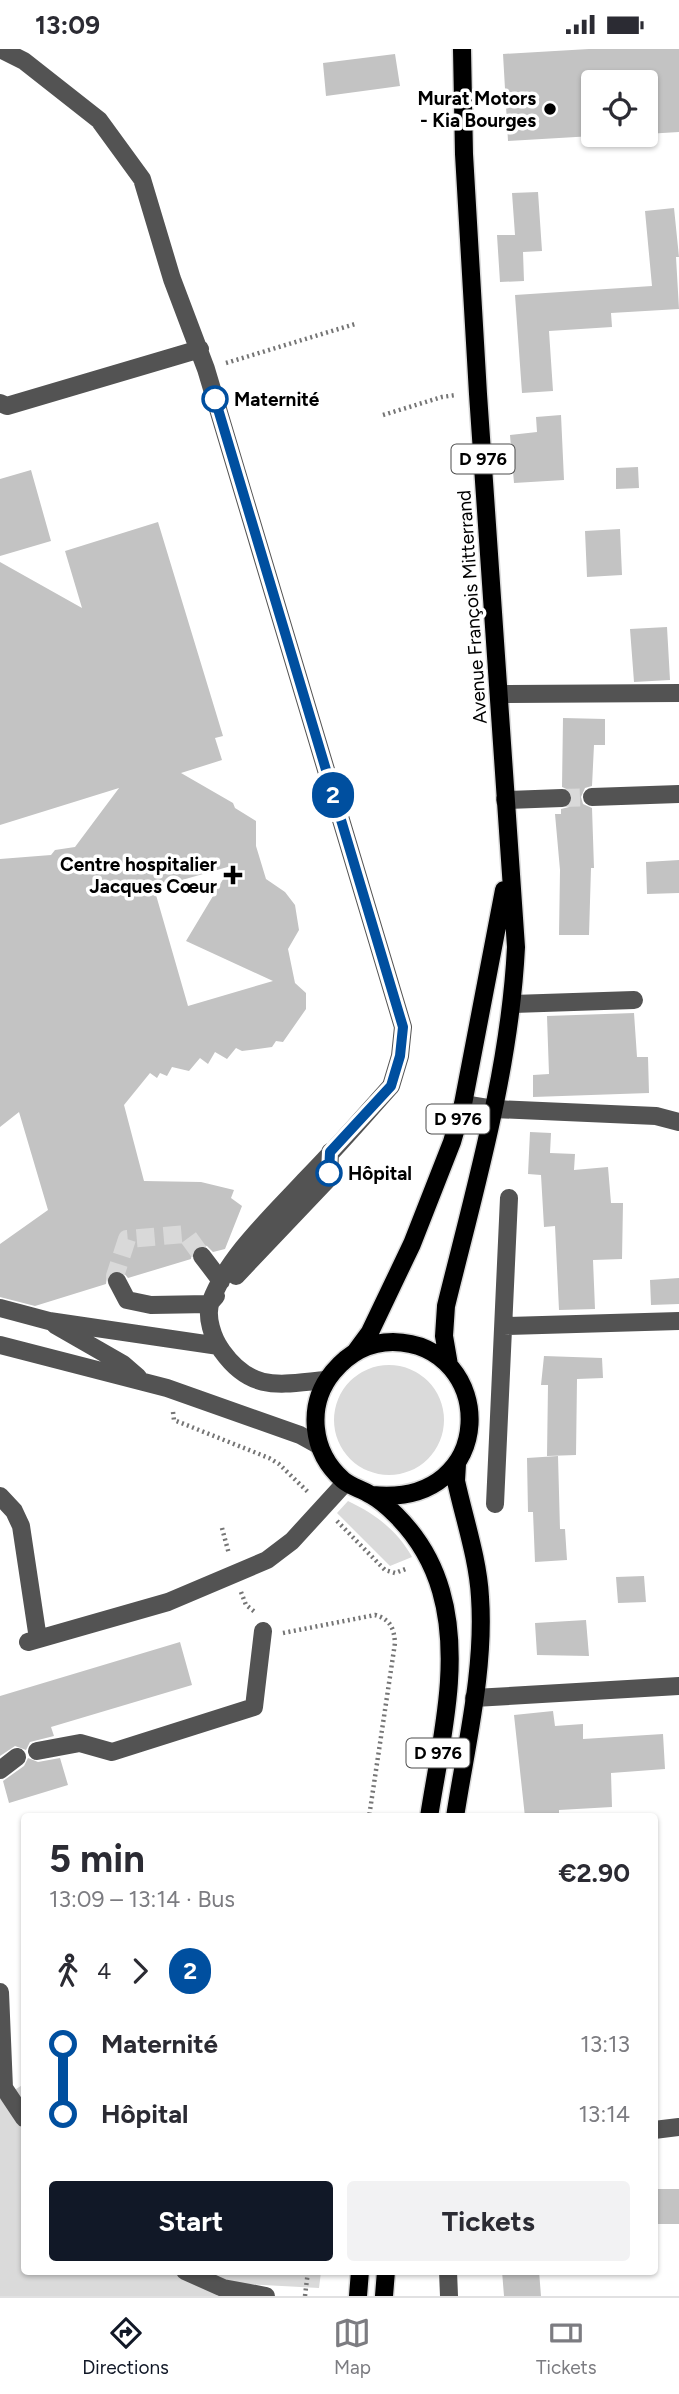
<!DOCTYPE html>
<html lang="en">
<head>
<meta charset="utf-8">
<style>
	body { margin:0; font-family:Figtree,sans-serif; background:#f2f2f3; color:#2b2b33; height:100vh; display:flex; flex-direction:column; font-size:26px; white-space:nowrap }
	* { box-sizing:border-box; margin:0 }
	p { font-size:23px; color:#7c7c81 }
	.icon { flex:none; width:38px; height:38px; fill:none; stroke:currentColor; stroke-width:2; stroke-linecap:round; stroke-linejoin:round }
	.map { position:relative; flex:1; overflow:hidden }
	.sheet { position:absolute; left:21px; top:1764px; width:637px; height:462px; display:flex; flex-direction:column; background:#fff; border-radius:7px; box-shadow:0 2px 5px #0004 }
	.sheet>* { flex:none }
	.badge { padding:0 14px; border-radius:23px; font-size:24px; line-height:46px }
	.buttons { position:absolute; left:581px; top:21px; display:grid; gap:14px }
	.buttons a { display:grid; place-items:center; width:77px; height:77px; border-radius:7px; background:#fff; box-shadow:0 2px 5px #0004; font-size:35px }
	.map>.badge { position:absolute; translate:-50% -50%; box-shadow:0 0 0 4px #fff }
	.legs { display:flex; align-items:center; gap:10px; height:77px; padding:0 28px; font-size:23px }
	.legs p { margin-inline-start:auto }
	.head { display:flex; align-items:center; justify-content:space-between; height:119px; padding:0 28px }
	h1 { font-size:38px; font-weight:700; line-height:52px }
	.cta { display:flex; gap:14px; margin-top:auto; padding:14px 28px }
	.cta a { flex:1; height:80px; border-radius:7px; background:#111827; color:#fff; font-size:28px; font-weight:700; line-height:80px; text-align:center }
	.cta a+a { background:#f2f2f3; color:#2b2b33 }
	ul { padding:0 28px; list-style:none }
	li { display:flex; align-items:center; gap:24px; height:70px; font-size:26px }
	li i { display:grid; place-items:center; width:10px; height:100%; margin:0 9px; background:currentColor }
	li i::after { content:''; width:18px; height:18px; margin:-9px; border:5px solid; border-radius:50%; background:#fff }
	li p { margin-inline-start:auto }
	li:first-child i { background:linear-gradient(#0000 50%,currentColor 0) }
	li:last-child i { background:linear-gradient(currentColor 50%,#0000 0) }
	.status { display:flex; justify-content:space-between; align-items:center; height:49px; padding:0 35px; background:#fff; direction:ltr }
	.status svg { height:19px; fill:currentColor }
	.dock { display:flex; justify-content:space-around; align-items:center; height:98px; border-top:2px solid #e1e1e2; background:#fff; font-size:19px; color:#7c7c81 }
	.dock a { display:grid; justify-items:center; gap:4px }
	.dock .current { color:#111827 }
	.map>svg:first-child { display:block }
</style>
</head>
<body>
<div class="status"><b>13:09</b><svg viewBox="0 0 49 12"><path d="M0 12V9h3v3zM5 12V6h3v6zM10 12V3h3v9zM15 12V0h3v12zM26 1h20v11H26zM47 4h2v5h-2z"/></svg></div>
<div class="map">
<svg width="679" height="2247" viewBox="0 0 679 2247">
	<rect width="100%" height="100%" fill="#fff"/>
	<!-- green -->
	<path fill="#dadada" d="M334 1371a55 55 0 1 1 110 0a55 55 0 1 1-110 0Z
		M 348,1452 C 375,1465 397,1481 412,1508 L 390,1517 L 337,1464 Z
		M 24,2035 L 24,2222 L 321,2223 L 319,2239 L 227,2234 L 217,2247 L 0,2247 L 0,2050 Z"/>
	<!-- building -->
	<path fill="#c3c3c3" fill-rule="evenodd" d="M 589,0 L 679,0 L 679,83 L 646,85 L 646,33 L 593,33 L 593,87 L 508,92 L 503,5 Z
		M 395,5 L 400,37 L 326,47 L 323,14 Z
		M 538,143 L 542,202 L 523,203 L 524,232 L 500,233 L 497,186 L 515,186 L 512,144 Z
		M 674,159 L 679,208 L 676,208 L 679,260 L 611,264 L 612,278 L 549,282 L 553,342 L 522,344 L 515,246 L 652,237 L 645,162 Z
		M 561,366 L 564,431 L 514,434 L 510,386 L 537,383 L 536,368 Z
		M 638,418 L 639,439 L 616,440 L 616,419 Z
		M 31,421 L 51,492 L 0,507 L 0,430 Z
		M 158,473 L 223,687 L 215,689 L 222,711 L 181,724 L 233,754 L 235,759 L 256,772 L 256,797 L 266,830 L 285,843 L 295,856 L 299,881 L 288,900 L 295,934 L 306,944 L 306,960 L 283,993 L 276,992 L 272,998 L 242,1002 L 236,999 L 227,1010 L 215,1003 L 208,1015 L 200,1009 L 189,1022 L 172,1018 L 167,1027 L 160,1024 L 157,1029 L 150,1024 L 124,1056 L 144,1132 L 201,1133 L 234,1141 L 231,1149 L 242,1157 L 225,1200 L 213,1203 L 207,1197 L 200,1196 L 192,1202 L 191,1210 L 128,1229 L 122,1222 L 112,1222 L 107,1227 L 106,1235 L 35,1257 L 0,1248 L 0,1195 L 48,1161 L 19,1063 L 0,1078 L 0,810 L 51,806 L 55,801 L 75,798 L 119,739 L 0,776 L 0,513 L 82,559 L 65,502 ZM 231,817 L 186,892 L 273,932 L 188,957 L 154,839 Z
		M 620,480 L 622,526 L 587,528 L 585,482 Z
		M 667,578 L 670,631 L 634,633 L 630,580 Z
		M 563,669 L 605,670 L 605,696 L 594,696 L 592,737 L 585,739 L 581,748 L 583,755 L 592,759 L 594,819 L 591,819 L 589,886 L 559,886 L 560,821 L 555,765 L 561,765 L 561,760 L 569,758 L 573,749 L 571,742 L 562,738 Z
		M 679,811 L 679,844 L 647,845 L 646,813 Z
		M 634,964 L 637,1008 L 648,1008 L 649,1044 L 533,1048 L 533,1026 L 549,1025 L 547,967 Z
		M 530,1083 L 551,1084 L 550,1104 L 575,1105 L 574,1121 L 608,1118 L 611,1154 L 623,1154 L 622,1210 L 593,1211 L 595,1260 L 559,1261 L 555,1177 L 544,1178 L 541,1126 L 528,1125 Z
		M 679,1229 L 679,1255 L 651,1256 L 650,1231 Z
		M 544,1307 L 602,1309 L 603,1329 L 577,1330 L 576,1406 L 547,1407 L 548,1336 L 541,1336 Z
		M 558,1407 L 560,1480 L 565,1480 L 567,1511 L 535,1513 L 533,1463 L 528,1463 L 527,1409 Z
		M 644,1527 L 646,1553 L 618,1554 L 616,1528 Z
		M 586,1571 L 589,1607 L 537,1606 L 535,1574 Z
		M 180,1593 L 192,1636 L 51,1678 L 54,1687 L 30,1693 L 26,1701 L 15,1697 L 0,1707 L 0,1647 Z
		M 553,1662 L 555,1677 L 583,1675 L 583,1690 L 663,1685 L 665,1720 L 611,1724 L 612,1758 L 559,1761 L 559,1768 L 525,1768 L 514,1666 Z
		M 28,1709 L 38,1713 L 60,1709 L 68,1736 L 9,1754 L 3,1732 L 24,1717 Z
		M 654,2140 L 679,2140 L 679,2175 L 654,2175 Z
		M 502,2222 L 539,2222 L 541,2247 L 504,2247 Z"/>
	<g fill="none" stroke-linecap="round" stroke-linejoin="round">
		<!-- minor-tunnel -->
		<path stroke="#d9d9d9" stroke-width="18" stroke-dasharray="18 9" stroke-linecap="butt" d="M 562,749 L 592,748
			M 117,1232 L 115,1227 L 127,1190 L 186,1185 L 202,1207"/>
		<!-- major casing -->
		<g stroke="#dbdbdb" stroke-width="21">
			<path id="major" d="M 356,1302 L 370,1283 L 412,1195 L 452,1093 L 463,1055 L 504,841
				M 449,1316 L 444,1287 L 446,1257 C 475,1139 510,1020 516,898 L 478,345 L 464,105 L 462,0
				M 372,1446 C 500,1459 497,1295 393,1293 C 368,1293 348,1305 333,1323 C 306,1356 311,1403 343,1431 C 351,1438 362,1440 371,1446 C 380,1451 389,1459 396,1466 C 417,1487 433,1514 441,1542 C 462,1614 440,1696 429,1768
				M 455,1768 C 466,1696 485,1621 480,1548 C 478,1510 464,1469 456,1432 L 457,1415
				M 358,2247 L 360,2222
				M 384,2247 L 386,2222"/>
		</g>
		<!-- path -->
		<path stroke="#757575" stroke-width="4.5" stroke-dasharray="2 3.5" stroke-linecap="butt" d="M 226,314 L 355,275
			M 383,366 L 442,348 L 456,346
			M 173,1363 L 174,1371 L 269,1409 L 279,1415 L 309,1444
			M 337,1472 L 385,1521 L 395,1524 L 408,1519
			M 222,1479 L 229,1505
			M 241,1543 L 246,1556 L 256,1564
			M 283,1584 L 375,1566 C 390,1570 394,1579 395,1594 L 369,1768
			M 305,2247 L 308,2222"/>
		<!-- minor -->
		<path stroke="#535353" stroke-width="18" d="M 0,0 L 24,12 L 99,71 L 142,130 L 172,230 L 206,320 L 403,978 L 400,1007 L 391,1037 C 363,1068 335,1101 305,1131 C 273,1166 228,1207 211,1252 C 205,1267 213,1290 222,1302 C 252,1344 281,1335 326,1331
			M 0,354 L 7,357 L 200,300
			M 499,645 L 679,644
			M 592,748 L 679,745
			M 505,751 L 562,749
			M 513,955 L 634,951
			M 463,1055 L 494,1060 L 656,1067 L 679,1073
			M 202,1207 L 221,1232
			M 236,1227 L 329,1129 L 330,1103
			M 117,1232 L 127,1251 L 151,1256 L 209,1255 L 216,1247
			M 0,1259 L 49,1272 L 219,1297
			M 55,1276 L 123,1315 L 138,1328
			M 504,1277 L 679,1272
			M 0,1296 L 167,1339 L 300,1386 L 318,1396
			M 0,1447 L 14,1462 L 21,1477 L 38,1590
			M 495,1455 L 509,1149
			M 28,1593 L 168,1553 L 267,1511 L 292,1492 L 345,1434
			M 474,1649 L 679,1637
			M 37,1702 L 80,1694 L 112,1703 L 254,1658 L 263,1582
			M 0,1721 L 17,1708
			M 0,1943 L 4,2039 L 24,2069
			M 654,2081 L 679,2078
			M 185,2222 L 223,2239 L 266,2247
			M 448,2222 L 449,2247"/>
		<!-- major -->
		<use href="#major" stroke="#000" stroke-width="18"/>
	</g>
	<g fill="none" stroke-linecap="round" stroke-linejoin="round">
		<!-- line-1 casing -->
		<g stroke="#fff" stroke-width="16">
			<path id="line-1" d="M 215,350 L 403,978 L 400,1007 L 391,1037 L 330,1103 L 329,1124"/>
		</g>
		<!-- line-1 -->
		<use href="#line-1" stroke="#004f9f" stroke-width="10"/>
	</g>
	<!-- markers -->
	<g fill="#000" stroke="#fff" stroke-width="2.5">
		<circle cx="550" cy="60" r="7"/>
		<path d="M229.5 815.5h7v7h7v7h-7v7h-7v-7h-7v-7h7z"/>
	</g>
	<g fill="#fff" stroke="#004f9f" stroke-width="3.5">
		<circle cx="215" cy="350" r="12"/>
		<circle cx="329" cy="1124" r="12"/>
	</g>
	<g text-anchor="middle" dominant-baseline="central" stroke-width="7" stroke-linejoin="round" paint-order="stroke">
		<!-- shield labels -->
		<g fill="#fff" stroke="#4c4c4c" stroke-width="2">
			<rect x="451.5" y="395.5" width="63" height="29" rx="5"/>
			<rect x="426.5" y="1055.5" width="63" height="29" rx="5"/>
			<rect x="406.5" y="1689.5" width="63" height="29" rx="5"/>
		</g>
		<g font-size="18" font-weight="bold" fill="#000">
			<text x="483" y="410">D 976</text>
			<text x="458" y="1070">D 976</text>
			<text x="438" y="1704">D 976</text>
		</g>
		<!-- poi labels -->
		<g font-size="19" font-weight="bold" fill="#000" stroke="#fff" text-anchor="end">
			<text x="536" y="49">Murat Motors<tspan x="536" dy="22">- Kia Bourges</tspan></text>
			<text x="217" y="815">Centre hospitalier<tspan x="217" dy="22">Jacques Cœur</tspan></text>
		</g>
		<!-- stop labels -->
		<g font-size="19" font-weight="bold" fill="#000" stroke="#fff" text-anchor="start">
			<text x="234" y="350">Maternité</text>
			<text x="348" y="1124">Hôpital</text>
		</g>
		<!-- street labels -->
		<g font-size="19" fill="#000" stroke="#fff">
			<text transform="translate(472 558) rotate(-94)">Avenue François Mitterrand</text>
		</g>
	</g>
</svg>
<div class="buttons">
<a><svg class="icon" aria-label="locate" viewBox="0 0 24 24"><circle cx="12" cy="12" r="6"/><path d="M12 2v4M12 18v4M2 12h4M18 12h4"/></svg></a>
</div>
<b class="badge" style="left:333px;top:746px;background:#004f9f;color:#fff">2</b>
<section class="sheet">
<div class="head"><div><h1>5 min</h1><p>13:09 – 13:14 · Bus</p></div><b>€2.90</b></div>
<div class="legs"><svg class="icon" aria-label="walk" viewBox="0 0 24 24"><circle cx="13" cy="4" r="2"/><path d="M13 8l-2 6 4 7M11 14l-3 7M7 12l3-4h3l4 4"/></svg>4<svg class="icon" aria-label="forward" viewBox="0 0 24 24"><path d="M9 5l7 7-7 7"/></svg><b class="badge" style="background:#004f9f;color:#fff">2</b></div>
<ul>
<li><i style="color:#004f9f"></i><b>Maternité</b><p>13:13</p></li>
<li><i style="color:#004f9f"></i><b>Hôpital</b><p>13:14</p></li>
</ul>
<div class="cta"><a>Start</a><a>Tickets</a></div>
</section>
</div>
<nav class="dock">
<a class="current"><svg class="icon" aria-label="directions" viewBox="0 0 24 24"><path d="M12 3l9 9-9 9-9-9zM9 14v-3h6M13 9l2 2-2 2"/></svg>Directions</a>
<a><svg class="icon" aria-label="map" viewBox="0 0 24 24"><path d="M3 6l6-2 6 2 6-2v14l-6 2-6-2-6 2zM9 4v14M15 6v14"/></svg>Map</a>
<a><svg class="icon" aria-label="tickets" viewBox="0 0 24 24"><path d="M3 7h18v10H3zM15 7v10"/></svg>Tickets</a>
</nav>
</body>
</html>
